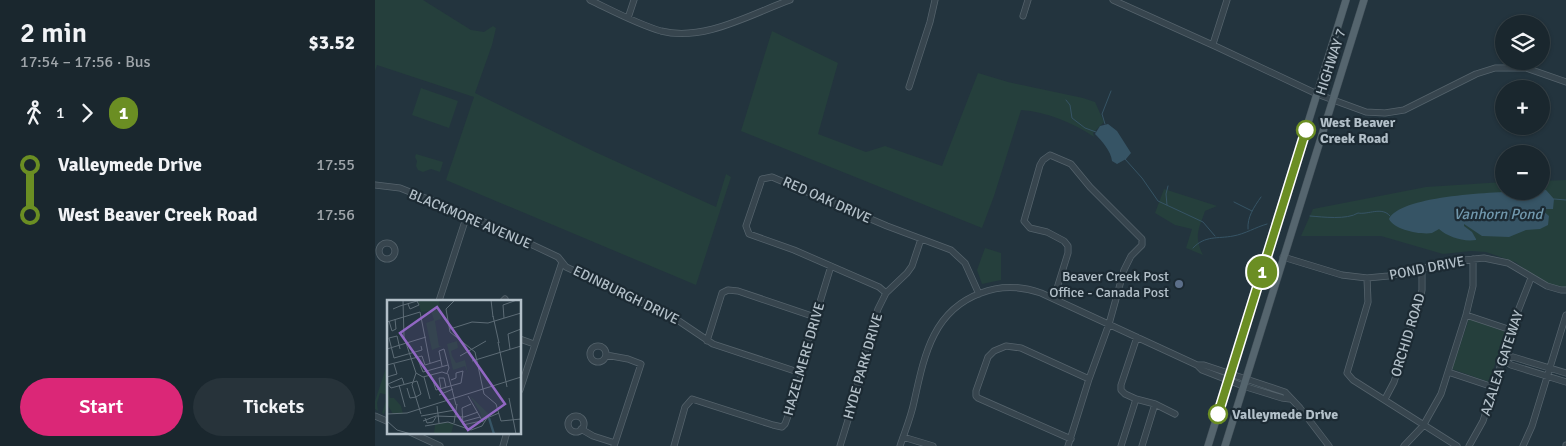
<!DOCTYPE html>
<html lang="en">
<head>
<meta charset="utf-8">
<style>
	body { margin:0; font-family:Signika,sans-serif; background:#27333a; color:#f1f3f6; height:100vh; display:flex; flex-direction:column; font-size:19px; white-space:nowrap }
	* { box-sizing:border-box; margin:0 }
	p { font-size:16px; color:#9fa5aa }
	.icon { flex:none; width:28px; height:28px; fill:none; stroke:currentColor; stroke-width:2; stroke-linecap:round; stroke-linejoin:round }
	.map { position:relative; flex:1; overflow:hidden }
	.side { display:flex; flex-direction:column; background:#1a272e; width:375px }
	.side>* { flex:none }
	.badge { padding:0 10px; border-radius:16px; font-size:18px; line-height:32px }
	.tools { position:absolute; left:1120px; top:15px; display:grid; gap:10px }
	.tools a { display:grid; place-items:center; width:55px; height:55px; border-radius:50%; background:#1a272e; box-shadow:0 1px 4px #0004,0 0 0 1px #38444a; font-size:25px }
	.map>.badge { position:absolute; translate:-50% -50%; box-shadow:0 0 0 2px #fff }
	.legs { display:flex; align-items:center; gap:8px; height:55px; padding:0 20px; font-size:16px }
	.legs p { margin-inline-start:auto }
	.summary { display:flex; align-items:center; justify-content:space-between; height:85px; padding:0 20px }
	h1 { font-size:28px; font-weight:600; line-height:38px }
	.button { display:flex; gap:10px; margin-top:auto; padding:10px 20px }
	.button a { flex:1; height:58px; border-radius:30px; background:#db2777; color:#fff; font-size:20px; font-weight:600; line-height:58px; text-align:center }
	.button a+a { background:#27333a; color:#f1f3f6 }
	ul { padding:0 20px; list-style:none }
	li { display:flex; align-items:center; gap:18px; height:50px; font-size:19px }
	li i { display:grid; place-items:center; width:8px; height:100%; margin:0 6px; background:currentColor }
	li i::after { content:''; width:12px; height:12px; margin:-6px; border:4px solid; border-radius:50%; background:#1a272e }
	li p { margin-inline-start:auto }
	li:first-child i { background:linear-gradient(#0000 50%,currentColor 0) }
	li:last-child i { background:linear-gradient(currentColor 50%,#0000 0) }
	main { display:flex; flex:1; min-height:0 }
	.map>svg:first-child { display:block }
</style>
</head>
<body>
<main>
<section class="side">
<div class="summary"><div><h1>2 min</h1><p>17:54 – 17:56 · Bus</p></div><b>$3.52</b></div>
<div class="legs"><svg class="icon" aria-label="walk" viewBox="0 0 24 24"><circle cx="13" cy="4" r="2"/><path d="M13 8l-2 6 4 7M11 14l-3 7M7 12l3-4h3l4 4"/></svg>1<svg class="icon" aria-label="forward" viewBox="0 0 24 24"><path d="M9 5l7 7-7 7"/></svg><b class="badge" style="background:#6b8e23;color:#fff">1</b></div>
<ul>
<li><i style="color:#6b8e23"></i><b>Valleymede Drive</b><p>17:55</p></li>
<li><i style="color:#6b8e23"></i><b>West Beaver Creek Road</b><p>17:56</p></li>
</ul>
<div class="button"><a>Start</a><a>Tickets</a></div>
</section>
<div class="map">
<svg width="1191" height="446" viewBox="0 0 1191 446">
	<rect width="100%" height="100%" fill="#23343e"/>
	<!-- green -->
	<path fill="#253f3c" d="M 0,0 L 48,0 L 96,30 L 109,32 L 118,26 L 121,28 L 117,45 L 100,93 L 218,151 L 341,207 L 351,174 L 356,177 L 321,285 L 71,180 L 99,97 L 2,65 L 0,71 Z
		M 397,31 L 463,63 L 443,134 L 491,152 L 510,146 L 567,166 L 603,73 L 633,82 L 708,98 L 720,102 L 729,122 L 718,133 L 719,137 C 697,122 672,112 646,110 L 619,196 L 607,228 L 366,131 Z
		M 46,88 L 83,101 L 74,128 L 37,115 Z
		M 41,154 L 68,162 L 65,172 L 56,169 L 48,172 L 43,170 L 41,166 L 42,161 L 40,157 Z
		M 1191,180 L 1191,287 L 1187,288 L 1166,281 L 1140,262 L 1111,252 L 1096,251 L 1068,254 L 1006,236 L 926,236 L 938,209 L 1051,187 L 1129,182 L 1129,191 L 1166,191 L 1166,181 Z
		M 789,189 L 842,206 L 830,211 C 823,231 819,236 828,255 L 811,248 L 817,229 L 800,225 L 780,213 Z
		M 610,248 L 626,253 L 626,280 L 607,284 L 602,270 Z
		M 1094,319 L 1131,332 L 1114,382 L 1077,369 Z
		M 13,362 L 14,382 L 12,384 L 14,386 L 14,400 L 9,414 L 7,413 L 13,395 L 5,393 L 2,403 L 3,411 L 0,409 L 0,401 Z"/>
	<!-- water -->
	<path fill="#365465" d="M 733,124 L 742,131 L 756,153 L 751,159 L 742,164 L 737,161 C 736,151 727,141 720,134 L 725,126 Z
		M 1166,189 L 1171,190 L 1179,199 L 1178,209 L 1166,209 L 1174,216 L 1173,225 L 1165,229 L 1151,230 L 1134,237 L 1107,236 L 1089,224 L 1089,226 L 1097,232 L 1101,239 L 1101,240 C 1088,242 1073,237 1064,229 C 1062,230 1059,232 1057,233 C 1046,235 1019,230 1014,219 C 1026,193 1140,191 1166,191 Z"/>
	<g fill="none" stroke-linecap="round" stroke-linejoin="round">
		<!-- stream -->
		<path stroke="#365465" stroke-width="1" d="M 691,100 L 695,105 L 697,118 L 710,128 L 721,132
			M 730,124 L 727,114 L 736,91
			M 750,159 L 767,178 L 783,201 L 828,222 L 840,236
			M 1179,199 L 1191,200
			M 859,202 L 877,211
			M 792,205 L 791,194 L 793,186
			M 935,216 C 948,217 972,220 983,213 C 993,215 1007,206 1015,216
			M 873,229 C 872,217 879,207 886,197
			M 818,248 C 830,235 843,239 858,236 C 870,234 881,227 892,224"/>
		<!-- minor casing -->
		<g stroke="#55636c" stroke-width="7">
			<path id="minor" d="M 215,0 C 238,11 262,24 286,31 C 329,42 376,14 415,0
				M 738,0 L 842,47 L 942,94 L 991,112 L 1010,113 L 1029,110 L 1101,74 L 1120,68 L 1151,68 L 1191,82
				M 648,16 L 653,0
				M 253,18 L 259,0
				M 838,44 L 852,0
				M 534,87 L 555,22 L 560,0
				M 0,185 L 25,188 L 98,217 L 183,257 L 191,267 L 295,315 L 338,344 L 426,373
				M4 251a8 8 0 1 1 16 0a8 8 0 1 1-16 0Z
				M 908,257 L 967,275 L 992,278 L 1013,276 L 1080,261 L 1109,258 L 1133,263 L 1172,286 L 1186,290 L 1191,290
				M 992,278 L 993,302 L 972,373 L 978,380 L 1082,446
				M 511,293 L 504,287 L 419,250 L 374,234 L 371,226 L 387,179 L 397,177 L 512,226 L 576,250 L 590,263 L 604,294
				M 679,298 L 693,253 L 693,246 L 689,241 L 672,232 L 655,228 L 649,221 L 665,165 L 668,160 L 675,155 L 696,164 L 715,187 L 767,239 L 767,245 L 756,256 L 749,270 L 734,324 L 714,379 L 693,446
				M 64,301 L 92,215
				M 128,301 L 130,299
				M 1091,315 L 1136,330
				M 145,339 L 159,344
				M 332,341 L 347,293 L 353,290 L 363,291 L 440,317
				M215 354a8 8 0 1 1 16 0a8 8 0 1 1-16 0Z
				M 231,355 L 253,359 L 266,364 L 239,446
				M 1127,358 L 1136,365 L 1191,382
				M 1127,358 L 1138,357 L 1191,373
				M 822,365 L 829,365 L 910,392 L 925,408 L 954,446
				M 1073,372 L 1118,387
				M 145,390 L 187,262
				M 761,399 L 780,404 L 800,414
				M 1010,399 L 1019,382 L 1045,300 L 1047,290 L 1047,269
				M 0,416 L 14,422
				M193 424a8 8 0 1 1 16 0a8 8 0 1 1-16 0Z
				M 206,429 L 218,436 L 240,443
				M 35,432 L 65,446
				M 528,437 L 558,446
				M 696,439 L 603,398 L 601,396 L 601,391 L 613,357 L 619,351 L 631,346 L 646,348 L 714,379
				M 128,446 L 132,432
				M 299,446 L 310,407 L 317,399 L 398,425 L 407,427 L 410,424 L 424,386 L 429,354 L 456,266
				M 465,446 L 481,394 L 484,372 L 503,309 L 511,293 L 532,273 L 537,266 L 546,239
				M 525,446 C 530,431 536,417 539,402 C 549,357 557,311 606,293 C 626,285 646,286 666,293 L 822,365 L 827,370 L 868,386 L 907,398 L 915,399
				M 746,446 L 761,399 L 750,394 L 746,390 L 746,385 L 762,337
				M 767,446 L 780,404
				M 1029,446 L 1048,426 L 1066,394 L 1091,315 L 1098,286 L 1098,259
				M 1094,446 L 1108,421 L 1141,316 L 1156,278
				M 1148,446 L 1157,426 L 1191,315
				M 1191,446 L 1191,445"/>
		</g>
		<!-- major casing -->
		<g stroke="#43515a" stroke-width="8">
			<path id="major" d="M 833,446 L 971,0
				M 850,446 L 989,0"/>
		</g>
		<!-- minor -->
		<use href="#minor" stroke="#37454e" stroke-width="5.5"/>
		<!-- major -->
		<use href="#major" stroke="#55656e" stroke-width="7"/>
	</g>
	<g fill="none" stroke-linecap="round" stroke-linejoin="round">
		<!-- line-1 casing -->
		<g stroke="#fff" stroke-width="11">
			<path id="line-1" d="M 843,414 L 931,130"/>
		</g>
		<!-- line-1 -->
		<use href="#line-1" stroke="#6b8e23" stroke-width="8"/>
	</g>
	<!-- markers -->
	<g fill="#fff" stroke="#6b8e23" stroke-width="2.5">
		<circle cx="931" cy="130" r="9"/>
		<circle cx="843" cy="414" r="9"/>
	</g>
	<circle fill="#5c6f8a" stroke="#1c2a33" stroke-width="2" cx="804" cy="284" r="5"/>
	<g text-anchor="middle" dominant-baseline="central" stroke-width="4.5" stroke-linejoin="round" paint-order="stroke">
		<!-- street labels -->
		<g font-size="14" fill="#b3c0c9" stroke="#1c2a33">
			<text transform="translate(956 62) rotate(-72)">HIGHWAY 7</text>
			<text transform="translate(452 200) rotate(24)">RED OAK DRIVE</text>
			<text transform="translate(95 219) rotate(23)">BLACKMORE AVENUE</text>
			<text transform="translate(1052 268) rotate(-11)">POND DRIVE</text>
			<text transform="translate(251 295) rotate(26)">EDINBURGH DRIVE</text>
			<text transform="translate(1033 335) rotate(-73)">ORCHID ROAD</text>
			<text transform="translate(429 359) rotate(-74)">HAZELMERE DRIVE</text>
			<text transform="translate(1127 363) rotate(-72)">AZALEA GATEWAY</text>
			<text transform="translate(488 366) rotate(-74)">HYDE PARK DRIVE</text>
		</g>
		<!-- stop labels -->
		<g font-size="14" font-weight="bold" fill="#b3c0c9" stroke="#1c2a33" text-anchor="start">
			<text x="945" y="122">West Beaver<tspan x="945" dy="16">Creek Road</tspan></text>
			<text x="857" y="414">Valleymede Drive</text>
		</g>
		<!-- poi labels -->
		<g font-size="14" fill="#b3c0c9" stroke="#1c2a33" text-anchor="end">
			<text x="794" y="276">Beaver Creek Post<tspan x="794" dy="16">Office - Canada Post</tspan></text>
		</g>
		<!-- water labels -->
		<g font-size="15" font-style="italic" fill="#7198ad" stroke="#1c2a33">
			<text x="1123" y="214">Vanhorn Pond</text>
		</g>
	</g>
	<!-- overview -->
	<g transform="translate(12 300)">
		<rect width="134" height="134" fill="#23343e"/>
		<path d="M 31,0 L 52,0 L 54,19 L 48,21 L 52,46 L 55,46 L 45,50 L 39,23 L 47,20 L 44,11 L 34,12 ZM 70,41 L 71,48 L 64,51 L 65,56 L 69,63 L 78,60 L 81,74 L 78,66 L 66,70 L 60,44 ZM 0,87 L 3,98 L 7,98 L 14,106 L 16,114 L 6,114 L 0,104 ZM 83,96 L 104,116 L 96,122 L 93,112 ZM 55,123 L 67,123 L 64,134 L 47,133 L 48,125 Z" fill="#253f3c"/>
		<path fill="none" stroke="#365465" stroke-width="2.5" d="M 102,118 L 107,134"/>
		<path fill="none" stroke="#5d6c76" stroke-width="1" d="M 16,0 L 17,37 L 29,73 L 36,77 L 55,72 L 61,74 L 69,105M 68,0 L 59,9 L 63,32 L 88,52 L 97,94 L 109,104 L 114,121 L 134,119M 104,0 L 106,17M 6,9 L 13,6 L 30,1 L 32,5 L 23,9 L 21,4M 106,16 L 112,43M 117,18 L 116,5 L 130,0M 2,21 L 5,31 L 9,29 L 8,19M 0,22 L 33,12 L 43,63M 63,29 L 85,22 L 101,23 L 134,13M 111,42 L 120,87M 0,49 L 39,37M 13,49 L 10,36 L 2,38 L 7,58 L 35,50 L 34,46M 123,49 L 121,34 L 134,29M 73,56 L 99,41M 30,57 L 36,72 L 61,65M 85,61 L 134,46M 0,65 L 35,56 L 38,65 L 54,60M 55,66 L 52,51 L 57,49 L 62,68 L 60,73M 29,73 L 25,85 L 34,114M 44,75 L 49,90 L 74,83 L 76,71 L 69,73 L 69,78 L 64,80M 0,77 L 10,74 L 7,64M 37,77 L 43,99M 0,83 L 4,88 L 30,81 L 34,94 L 29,97M 1,84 L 15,78 L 17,84M 12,85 L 18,107M 20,88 L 23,98 L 29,97M 54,89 L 52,78 L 57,78 L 59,87M 52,95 L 66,89M 81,96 L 96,122M 122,98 L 129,134M 84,104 L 75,108 L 76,125 L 94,121M 50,106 L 52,123M 0,114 L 20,113 L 134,77M 34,116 L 68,110M 38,118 L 40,123 L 46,122 L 49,117M 0,121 L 10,130 L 24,134M 36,121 L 49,116 L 77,117 L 91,112M 75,122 L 93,117M 67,123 L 70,104M 38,126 L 61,122 L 84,130 L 95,126 L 100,118 L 112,113"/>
		<path fill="#9167c3" fill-opacity="0.15" stroke="#9167c3" stroke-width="2.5" d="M 50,7 L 118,104 L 81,130 L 13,33 Z"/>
		<rect width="134" height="134" fill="none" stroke="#b3c0c9" stroke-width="2.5"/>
	</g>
</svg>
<div class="tools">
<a><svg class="icon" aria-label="layers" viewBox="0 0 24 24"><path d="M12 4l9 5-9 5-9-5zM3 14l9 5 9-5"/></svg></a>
<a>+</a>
<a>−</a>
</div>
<b class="badge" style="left:887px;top:272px;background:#6b8e23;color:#fff">1</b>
</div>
</main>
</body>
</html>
